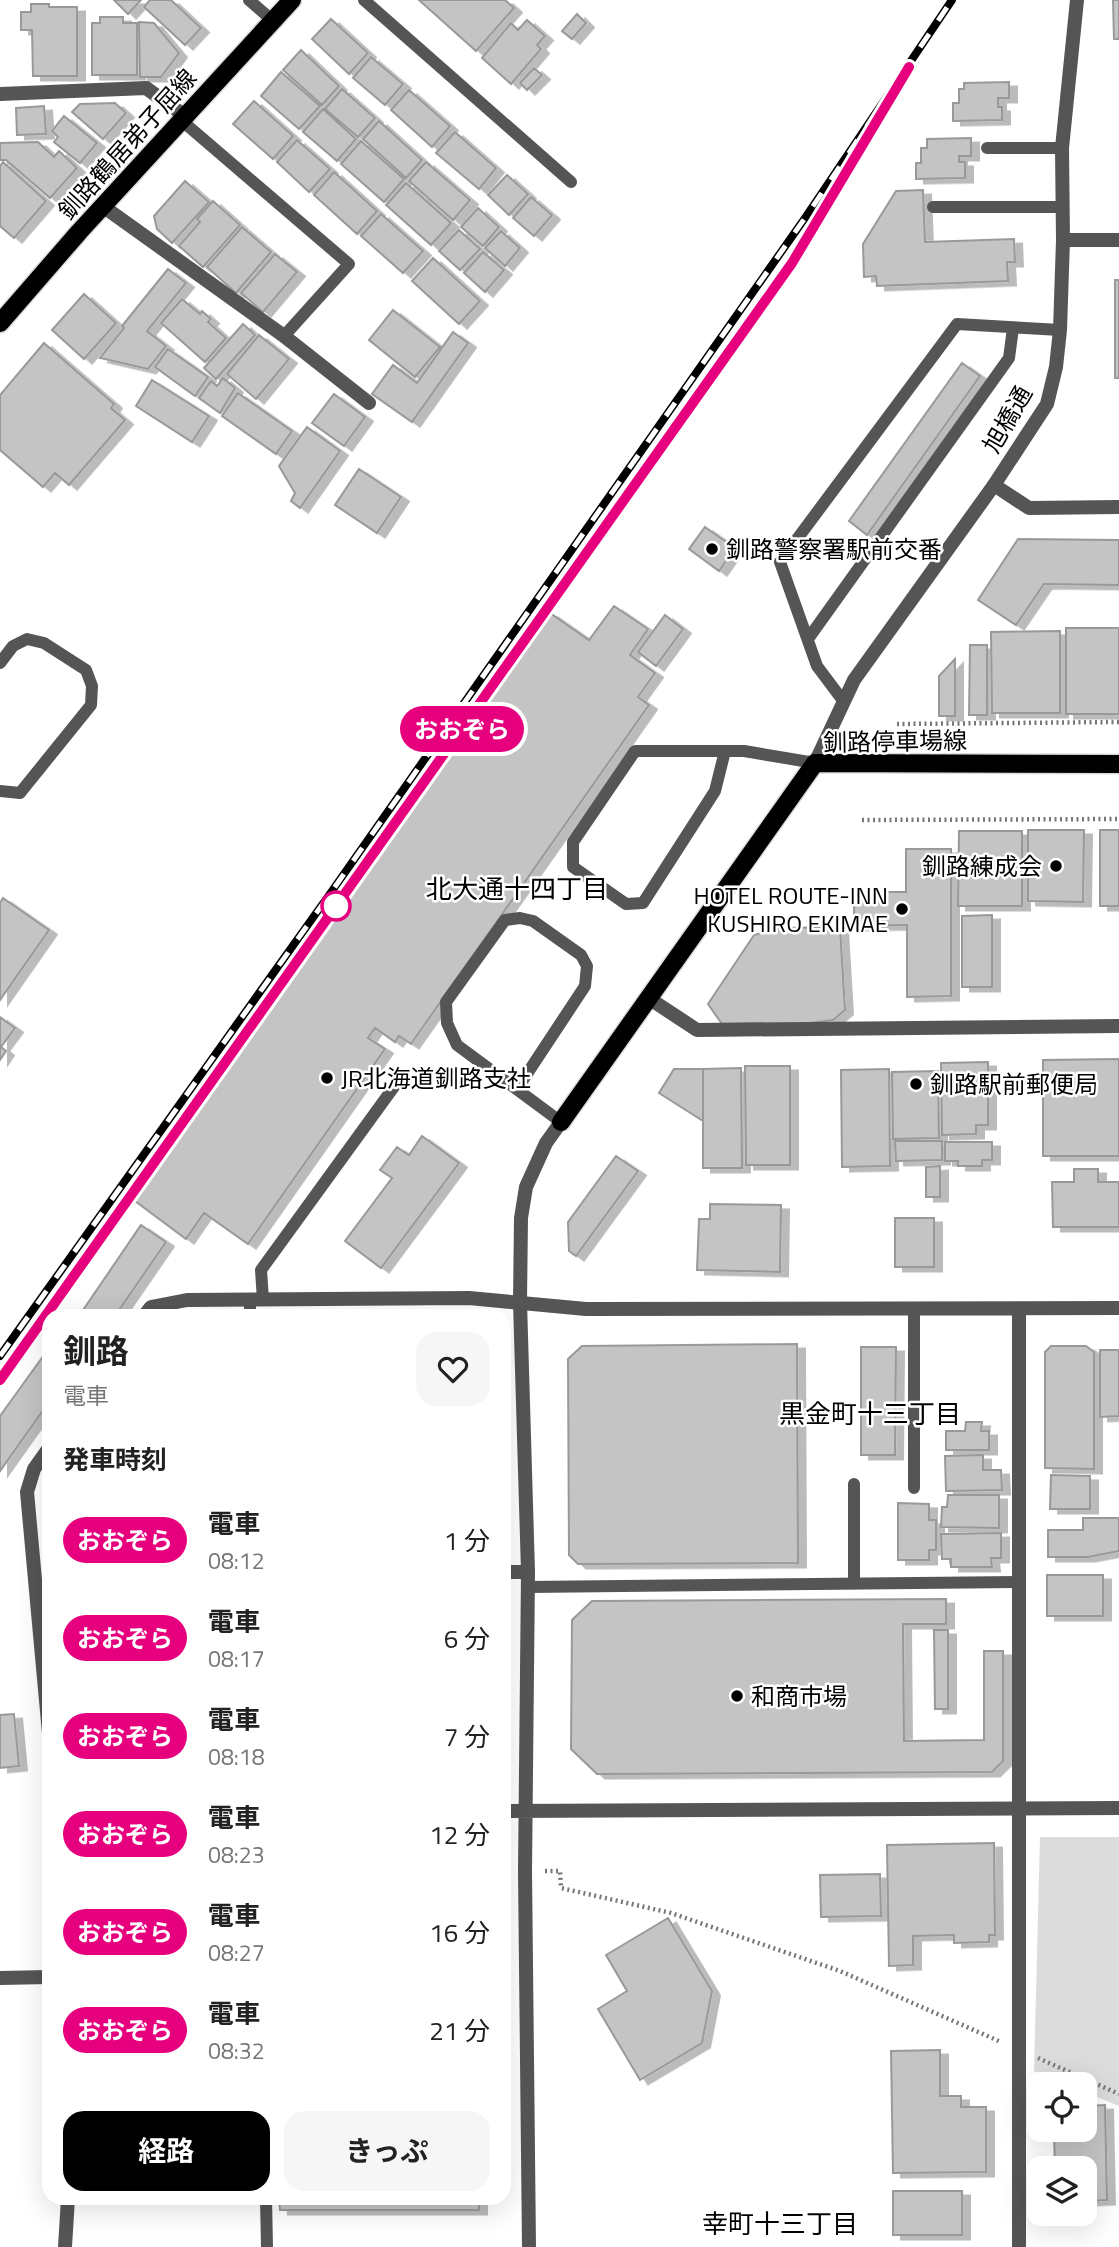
<!DOCTYPE html>
<html lang="ja">
<head>
<meta charset="utf-8">
<style>
	body { margin:0; font-family:"Titillium Web","Noto Sans JP",sans-serif; background:#f6f6f6; color:#222; height:100vh; display:flex; flex-direction:column; font-size:26px; white-space:nowrap }
	* { box-sizing:border-box; margin:0 }
	p { font-size:23px; color:#767676 }
	.icon { flex:none; width:38px; height:38px; fill:none; stroke:currentColor; stroke-width:2; stroke-linecap:round; stroke-linejoin:round }
	.map { position:relative; flex:1; overflow:hidden }
	.panel { position:absolute; left:42px; top:1309px; width:469px; height:896px; display:flex; flex-direction:column; background:#fff; border-radius:21px; box-shadow:0 7px 28px #0002 }
	.panel>* { flex:none }
	.badge { padding:0 14px; border-radius:23px; font-size:24px; line-height:46px }
	.buttons { position:absolute; left:1027px; top:2072px; display:grid; gap:14px }
	.buttons a { display:grid; place-items:center; width:70px; height:70px; border-radius:14px; background:#fff; box-shadow:0 7px 28px #0002; font-size:35px }
	.map>.badge { position:absolute; translate:-50% -50%; box-shadow:0 0 0 4px #fff }
	h2 { padding:0 21px; font-size:26px; line-height:63px }
	.round { display:grid; place-items:center; flex:none; width:74px; height:74px; border-radius:21px; background:#f6f6f6 }
	.headline { display:flex; align-items:center; justify-content:space-between; height:119px; padding:0 21px }
	h1 { font-size:33px; font-weight:700; line-height:52px }
	.button { display:flex; gap:14px; margin-top:auto; padding:14px 21px }
	.button a { flex:1; height:80px; border-radius:21px; background:#000; color:#fff; font-size:28px; font-weight:700; line-height:80px; text-align:center }
	.button a+a { background:#f6f6f6; color:#222 }
	ul { padding:0; list-style:none }
	li { display:flex; align-items:center; gap:21px; height:98px; padding:0 21px }
	li div { flex:1 }
	li b { display:block; font-size:26px }
	li em { font-style:normal }
	li .badge { min-width:77px; font-weight:700; text-align:center }
	.map>svg:first-child { display:block }
</style>
</head>
<body>
<div class="map">
<svg width="1119" height="2247" viewBox="0 0 1119 2247">
	<defs>
		<filter id="shadow"><feDropShadow dx="8" dy="4.5" stdDeviation="0" flood-color="#0004"/></filter>
	</defs>
	<rect width="100%" height="100%" fill="#fff"/>
	<!-- green -->
	<path fill="#dcdcdc" d="M 1040,1837 L 1119,1837 L 1119,2106 L 1085,2092 L 1085,2084 L 1066,2084 L 1034,2071 Z"/>
	<!-- building -->
	<path fill="#c4c4c4" stroke="#999" stroke-width="2" filter="url(#shadow)" d="M 114,0 L 141,0 L 128,14 Z
		M 150,0 L 171,0 L 201,28 L 185,45 L 144,7 Z
		M 419,0 L 505,0 L 514,8 L 476,51 Z
		M 1113,0 L 1119,0 L 1119,39 L 1114,39 Z
		M 31,4 L 49,4 L 49,7 L 77,7 L 77,76 L 33,76 L 32,30 L 21,30 L 21,12 L 31,12 Z
		M 577,14 L 586,23 L 572,39 L 562,31 Z
		M 100,17 L 123,17 L 123,23 L 137,23 L 137,75 L 92,75 L 92,23 L 100,23 Z
		M 331,19 L 368,53 L 349,74 L 312,39 Z
		M 527,20 L 545,36 L 537,45 L 541,49 L 511,84 L 482,58 L 511,23 L 518,30 Z
		M 139,22 L 154,23 L 179,53 L 161,77 L 140,77 Z
		M 301,50 L 339,86 L 322,105 L 283,70 Z
		M 371,57 L 403,84 L 385,105 L 353,78 Z
		M 534,68 L 542,75 L 527,90 L 520,83 Z
		M 281,72 L 320,106 L 299,129 L 261,96 Z
		M 1009,82 L 1009,98 L 998,98 L 998,107 L 1002,107 L 1002,120 L 953,121 L 953,103 L 959,103 L 959,89 L 964,89 L 964,83 Z
		M 342,89 L 375,118 L 358,137 L 325,109 Z
		M 409,90 L 450,126 L 432,147 L 391,110 Z
		M 254,101 L 293,136 L 273,159 L 233,124 Z
		M 115,103 L 126,113 L 103,139 L 72,112 L 80,104 Z
		M 44,106 L 46,134 L 17,135 L 16,108 Z
		M 323,109 L 356,139 L 337,161 L 303,132 Z
		M 64,116 L 97,143 L 80,163 L 54,142 L 58,137 L 52,131 Z
		M 379,121 L 422,160 L 406,178 L 363,139 Z
		M 455,132 L 496,168 L 479,189 L 436,153 Z
		M 971,138 L 971,156 L 959,156 L 959,162 L 965,162 L 965,178 L 916,179 L 916,163 L 921,163 L 921,148 L 927,148 L 927,139 Z
		M 297,140 L 330,169 L 309,192 L 277,162 Z
		M 361,141 L 404,179 L 384,202 L 341,164 Z
		M 38,142 L 54,157 L 59,151 L 77,168 L 50,198 L 6,160 L 0,160 L 0,143 Z
		M 3,162 L 46,201 L 14,238 L 0,226 L 0,166 Z
		M 426,162 L 470,200 L 453,220 L 409,181 Z
		M 334,172 L 377,211 L 357,234 L 314,195 Z
		M 507,175 L 528,194 L 509,215 L 488,195 Z
		M 185,181 L 209,202 L 172,243 L 157,229 L 154,216 Z
		M 406,183 L 451,223 L 431,245 L 386,205 Z
		M 923,190 L 925,242 L 1014,239 L 1015,262 L 1007,262 L 1008,281 L 877,286 L 876,276 L 864,277 L 863,244 L 896,191 Z
		M 531,197 L 552,215 L 534,236 L 513,218 Z
		M 213,201 L 240,225 L 203,267 L 179,246 L 200,222 L 197,219 Z
		M 478,208 L 499,227 L 483,246 L 461,227 Z
		M 381,214 L 423,251 L 403,273 L 361,236 Z
		M 242,227 L 271,252 L 236,293 L 207,267 Z
		M 459,230 L 480,249 L 460,270 L 439,251 Z
		M 501,231 L 520,248 L 505,266 L 485,248 Z
		M 483,252 L 504,270 L 485,292 L 464,273 Z
		M 275,254 L 297,272 L 263,312 L 241,293 Z
		M 433,258 L 480,301 L 459,324 L 412,281 Z
		M 168,269 L 186,283 L 147,331 L 166,346 L 148,369 L 100,358 L 124,328 L 122,326 Z
		M 1115,280 L 1119,280 L 1119,378 L 1115,378 Z
		M 84,294 L 116,323 L 84,359 L 52,330 Z
		M 182,299 L 200,314 L 202,311 L 211,319 L 208,322 L 226,338 L 205,362 L 161,323 Z
		M 393,310 L 440,347 L 415,377 L 369,340 Z
		M 243,324 L 255,335 L 216,379 L 204,368 Z
		M 453,332 L 468,343 L 412,422 L 372,394 L 393,365 L 417,383 Z
		M 259,335 L 289,359 L 256,399 L 227,374 Z
		M 44,343 L 114,404 L 111,408 L 125,420 L 69,485 L 55,473 L 43,487 L 0,450 L 0,395 Z
		M 168,349 L 208,377 L 195,396 L 155,367 Z
		M 962,363 L 980,376 L 867,535 L 849,521 Z
		M 223,378 L 235,388 L 220,413 L 199,398 L 211,381 L 217,386 Z
		M 152,380 L 209,416 L 192,442 L 136,406 Z
		M 238,393 L 292,431 L 276,454 L 222,416 Z
		M 334,394 L 365,417 L 344,446 L 312,423 Z
		M 307,427 L 340,451 L 300,508 L 291,501 L 295,493 L 279,466 Z
		M 359,469 L 401,497 L 377,533 L 335,505 Z
		M 705,527 L 735,548 L 719,571 L 689,549 Z
		M 1018,539 L 1119,540 L 1119,585 L 1044,584 L 1016,625 L 978,600 Z
		M 614,606 L 648,629 L 630,655 L 655,673 L 638,697 L 649,705 L 411,1044 L 399,1036 L 395,1042 L 375,1028 L 368,1038 L 385,1049 L 248,1244 L 204,1213 L 186,1239 L 135,1201 L 550,613 L 589,640 Z
		M 665,615 L 683,629 L 656,666 L 638,652 Z
		M 1066,628 L 1119,628 L 1119,714 L 1066,714 Z
		M 1060,631 L 1060,713 L 992,713 L 991,632 Z
		M 970,645 L 987,645 L 987,715 L 969,715 Z
		M 955,659 L 955,716 L 939,716 L 939,676 Z
		M 1028,830 L 1084,830 L 1083,902 L 1028,901 Z
		M 1100,830 L 1119,830 L 1119,906 L 1100,906 Z
		M 959,831 L 1022,831 L 1022,906 L 958,906 Z
		M 906,849 L 951,849 L 951,996 L 907,997 L 907,925 L 854,926 L 854,892 L 906,892 Z
		M 3,898 L 49,930 L 0,1000 L 0,903 Z
		M 992,915 L 992,987 L 962,987 L 962,916 Z
		M 840,927 L 845,1010 L 833,1020 L 810,1023 L 722,1024 L 708,1004 L 754,935 L 779,928 Z
		M 0,1017 L 15,1028 L 1,1047 L 6,1051 L 0,1060 Z
		M 1119,1059 L 1119,1156 L 1043,1156 L 1043,1060 Z
		M 988,1062 L 988,1125 L 976,1125 L 976,1134 L 942,1135 L 941,1063 Z
		M 745,1066 L 790,1066 L 790,1165 L 746,1165 Z
		M 741,1068 L 742,1168 L 703,1168 L 703,1069 Z
		M 674,1069 L 703,1069 L 703,1121 L 659,1093 Z
		M 889,1069 L 890,1166 L 842,1167 L 841,1070 Z
		M 938,1071 L 939,1138 L 893,1139 L 892,1072 Z
		M 422,1136 L 459,1163 L 381,1268 L 345,1241 L 392,1178 L 380,1170 L 397,1147 L 409,1155 Z
		M 895,1141 L 942,1141 L 942,1160 L 896,1161 Z
		M 945,1142 L 992,1142 L 992,1160 L 982,1160 L 982,1166 L 958,1166 L 958,1161 L 945,1161 Z
		M 616,1156 L 638,1171 L 576,1256 L 569,1251 L 568,1222 Z
		M 940,1166 L 940,1197 L 926,1197 L 926,1167 Z
		M 1074,1169 L 1098,1169 L 1098,1182 L 1119,1182 L 1119,1227 L 1053,1227 L 1052,1182 L 1074,1182 Z
		M 710,1204 L 781,1205 L 780,1272 L 697,1270 L 699,1219 L 710,1219 Z
		M 895,1218 L 934,1218 L 934,1267 L 895,1267 Z
		M 141,1225 L 166,1242 L 115,1316 L 79,1316 Z
		M 797,1344 L 798,1563 L 578,1564 L 569,1555 L 568,1359 L 582,1346 Z
		M 1051,1346 L 1086,1346 L 1094,1352 L 1094,1469 L 1045,1468 L 1045,1352 Z
		M 861,1347 L 896,1347 L 895,1455 L 861,1455 Z
		M 49,1348 L 49,1402 L 0,1471 L 0,1416 Z
		M 1100,1350 L 1119,1350 L 1119,1416 L 1100,1417 Z
		M 966,1422 L 982,1422 L 981,1431 L 989,1431 L 989,1450 L 946,1450 L 946,1431 L 965,1431 Z
		M 983,1455 L 983,1470 L 1001,1470 L 1002,1490 L 946,1491 L 945,1456 Z
		M 1051,1475 L 1090,1476 L 1090,1509 L 1050,1509 Z
		M 948,1495 L 999,1495 L 999,1528 L 941,1527 L 942,1507 L 947,1507 Z
		M 898,1503 L 929,1504 L 929,1520 L 936,1520 L 936,1550 L 929,1550 L 929,1560 L 898,1560 Z
		M 1083,1518 L 1119,1518 L 1119,1551 L 1088,1557 L 1048,1557 L 1048,1530 L 1083,1530 Z
		M 1001,1533 L 1001,1558 L 991,1558 L 992,1567 L 951,1567 L 951,1559 L 942,1559 L 941,1534 Z
		M 1047,1575 L 1103,1575 L 1103,1616 L 1047,1616 Z
		M 946,1599 L 946,1624 L 903,1624 L 904,1741 L 984,1740 L 984,1651 L 1003,1651 L 1003,1761 L 992,1772 L 597,1774 L 571,1749 L 572,1620 L 592,1601 Z
		M 934,1630 L 948,1630 L 948,1709 L 935,1709 Z
		M 14,1714 L 19,1766 L 0,1768 L 0,1715 Z
		M 994,1843 L 995,1935 L 989,1935 L 989,1942 L 954,1943 L 954,1935 L 913,1936 L 913,1965 L 889,1966 L 887,1845 Z
		M 880,1874 L 881,1916 L 821,1917 L 820,1875 Z
		M 668,1918 L 712,1991 L 702,2043 L 640,2080 L 598,2009 L 627,1991 L 606,1955 Z
		M 940,2050 L 940,2096 L 961,2096 L 961,2107 L 986,2107 L 986,2172 L 893,2173 L 891,2051 Z
		M 1105,2105 L 1107,2200 L 1085,2201 L 1085,2168 L 1055,2168 L 1054,2133 L 1085,2130 L 1085,2106 Z
		M 893,2191 L 962,2191 L 962,2235 L 893,2235 Z
		M 279,2198 L 479,2198 L 479,2210 L 280,2210 Z"/>
	<g fill="none" stroke-linecap="round" stroke-linejoin="round">
		<!-- primary casing -->
		<g stroke="#dbdbdb" stroke-width="21">
			<path id="primary" d="M 0,323 L 79,232 L 292,0
				M 561,1122 L 815,763 L 1119,764"/>
		</g>
		<!-- path -->
		<path stroke="#777" stroke-width="4.5" stroke-dasharray="2 3.5" stroke-linecap="butt" d="M 897,724 L 1119,722
			M 862,820 L 1119,819
			M 545,1871 L 560,1871 L 561,1888 L 671,1913 L 840,1971 L 1001,2042
			M 1038,2058 L 1119,2094"/>
		<!-- service -->
		<path stroke="#555" stroke-width="12" d="M 249,0 L 273,21
			M 364,0 L 571,182
			M 181,120 L 349,264 L 284,336
			M 987,148 L 1062,148
			M 933,207 L 1063,207
			M 808,639 L 1009,358 L 1013,328
			M 0,663 L 13,646 L 27,639 L 44,643 L 86,670 L 92,686 L 91,705 L 20,793 L 0,791
			M 844,702 L 817,666 L 780,562 L 957,324 L 1060,330
			M 725,751 L 715,791 L 643,903 L 626,904 L 573,867 L 573,842 L 635,751 L 744,751 L 815,763
			M 517,1089 L 585,986 L 587,966 L 581,955 L 533,921 L 520,918 L 505,920 L 446,1002 L 447,1023 L 457,1045 L 561,1122
			M 250,1299 L 250,1316
			M 263,1300 L 261,1270 L 396,1084
			M 914,1309 L 914,1488
			M 854,1584 L 854,1484
			M 528,1587 L 1020,1582
			M 266,2198 L 267,2247"/>
		<!-- minor -->
		<path stroke="#555" stroke-width="14" d="M 0,94 L 146,88 L 185,116
			M 104,207 L 284,336 L 369,403
			M 1063,240 L 1119,240
			M 994,485 L 1029,508 L 1119,507
			M 650,999 L 697,1030 L 1119,1026
			M 1019,1309 L 1019,2247
			M 144,1316 L 151,1307 L 187,1300 L 469,1298 L 586,1309 L 1119,1308
			M 49,1448 L 34,1469 L 27,1492 L 49,1733
			M 504,1572 L 528,1572
			M 0,1978 L 49,1977
			M 65,2247 L 68,2198"/>
		<!-- tertiary -->
		<path stroke="#555" stroke-width="14" d="M 815,763 L 854,680 L 994,485 L 1047,404 L 1056,367 L 1060,330 L 1063,240 L 1062,148 L 1077,0
			M 504,1811 L 1119,1808
			M 529,2247 L 525,1871 L 528,1572 L 520,1302 L 521,1218 L 526,1187 L 546,1143 L 561,1122"/>
		<!-- primary -->
		<use href="#primary" stroke="#000" stroke-width="18"/>
		<!-- rail casing -->
		<g stroke="#000" stroke-width="8">
			<path id="rail" d="M 0,1356 L 332,891 L 805,218 L 952,0
				M 0,1381 L 792,263 L 847,173"/>
		</g>
		<!-- rail -->
		<use href="#rail" stroke="#fff" stroke-width="5" stroke-dasharray="16" stroke-linecap="butt"/>
	</g>
	<g fill="none" stroke-linecap="round" stroke-linejoin="round">
		<!-- line casing -->
		<g stroke="#fff" stroke-width="16">
			<path id="line" d="M 0,1380 L 792,263 L 909,67"/>
		</g>
		<!-- line -->
		<use href="#line" stroke="#e6007e" stroke-width="10"/>
	</g>
	<!-- markers -->
	<g fill="#000" stroke="#fff" stroke-width="2.5">
		<circle cx="712" cy="549" r="7"/>
		<circle cx="1056" cy="866" r="7"/>
		<circle cx="902" cy="909" r="7"/>
		<circle cx="327" cy="1078" r="7"/>
		<circle cx="916" cy="1084" r="7"/>
		<circle cx="737" cy="1696" r="7"/>
	</g>
	<circle fill="#fff" stroke="#e6007e" stroke-width="3.5" cx="336" cy="906" r="14"/>
	<g text-anchor="middle" dominant-baseline="central" stroke-width="5" stroke-linejoin="round" paint-order="stroke">
		<!-- street labels -->
		<g font-size="24" fill="#000" stroke="#fff">
			<text transform="translate(127 144) rotate(-48)">釧路鶴居弟子屈線</text>
			<text transform="translate(1007 419) rotate(-60)">旭橋通</text>
			<text transform="translate(895 741) rotate(-1)">釧路停車場線</text>
		</g>
		<!-- poi labels -->
		<g font-size="24" fill="#000" stroke="#fff" text-anchor="start">
			<text x="726" y="549">釧路警察署駅前交番</text>
			<text x="1042" y="866" text-anchor="end">釧路練成会</text>
			<text x="888" y="895" text-anchor="end">HOTEL ROUTE-INN<tspan x="888" dy="28">KUSHIRO EKIMAE</tspan></text>
			<text x="341" y="1078">JR北海道釧路支社</text>
			<text x="930" y="1084">釧路駅前郵便局</text>
			<text x="751" y="1696">和商市場</text>
		</g>
		<!-- neighbourhood labels -->
		<g font-size="26" fill="#000" stroke="#fff">
			<text x="517" y="888">北大通十四丁目</text>
			<text x="870" y="1413">黒金町十三丁目</text>
			<text x="780" y="2223">幸町十三丁目</text>
		</g>
	</g>
</svg>
<div class="buttons">
<a><svg class="icon" aria-label="locate" viewBox="0 0 24 24"><circle cx="12" cy="12" r="6"/><path d="M12 2v4M12 18v4M2 12h4M18 12h4"/></svg></a>
<a><svg class="icon" aria-label="layers" viewBox="0 0 24 24"><path d="M12 4l9 5-9 5-9-5zM3 14l9 5 9-5"/></svg></a>
</div>
<b class="badge" style="left:462px;top:729px;background:#e6007e;color:#fff">おおぞら</b>
<section class="panel">
<div class="headline"><div><h1>釧路</h1><p>電車</p></div><a class="round"><svg class="icon" aria-label="heart" viewBox="0 0 24 24"><path d="M12 20l-8-8c-3-5 5-10 8-4 3-6 11-1 8 4z"/></svg></a></div>
<h2>発車時刻</h2>
<ul>
<li><span class="badge" style="background:#e6007e;color:#fff">おおぞら</span><div><b>電車</b><p>08:12</p></div><em>1 分</em></li>
<li><span class="badge" style="background:#e6007e;color:#fff">おおぞら</span><div><b>電車</b><p>08:17</p></div><em>6 分</em></li>
<li><span class="badge" style="background:#e6007e;color:#fff">おおぞら</span><div><b>電車</b><p>08:18</p></div><em>7 分</em></li>
<li><span class="badge" style="background:#e6007e;color:#fff">おおぞら</span><div><b>電車</b><p>08:23</p></div><em>12 分</em></li>
<li><span class="badge" style="background:#e6007e;color:#fff">おおぞら</span><div><b>電車</b><p>08:27</p></div><em>16 分</em></li>
<li><span class="badge" style="background:#e6007e;color:#fff">おおぞら</span><div><b>電車</b><p>08:32</p></div><em>21 分</em></li>
</ul>
<div class="button"><a>経路</a><a>きっぷ</a></div>
</section>
</div>
</body>
</html>
